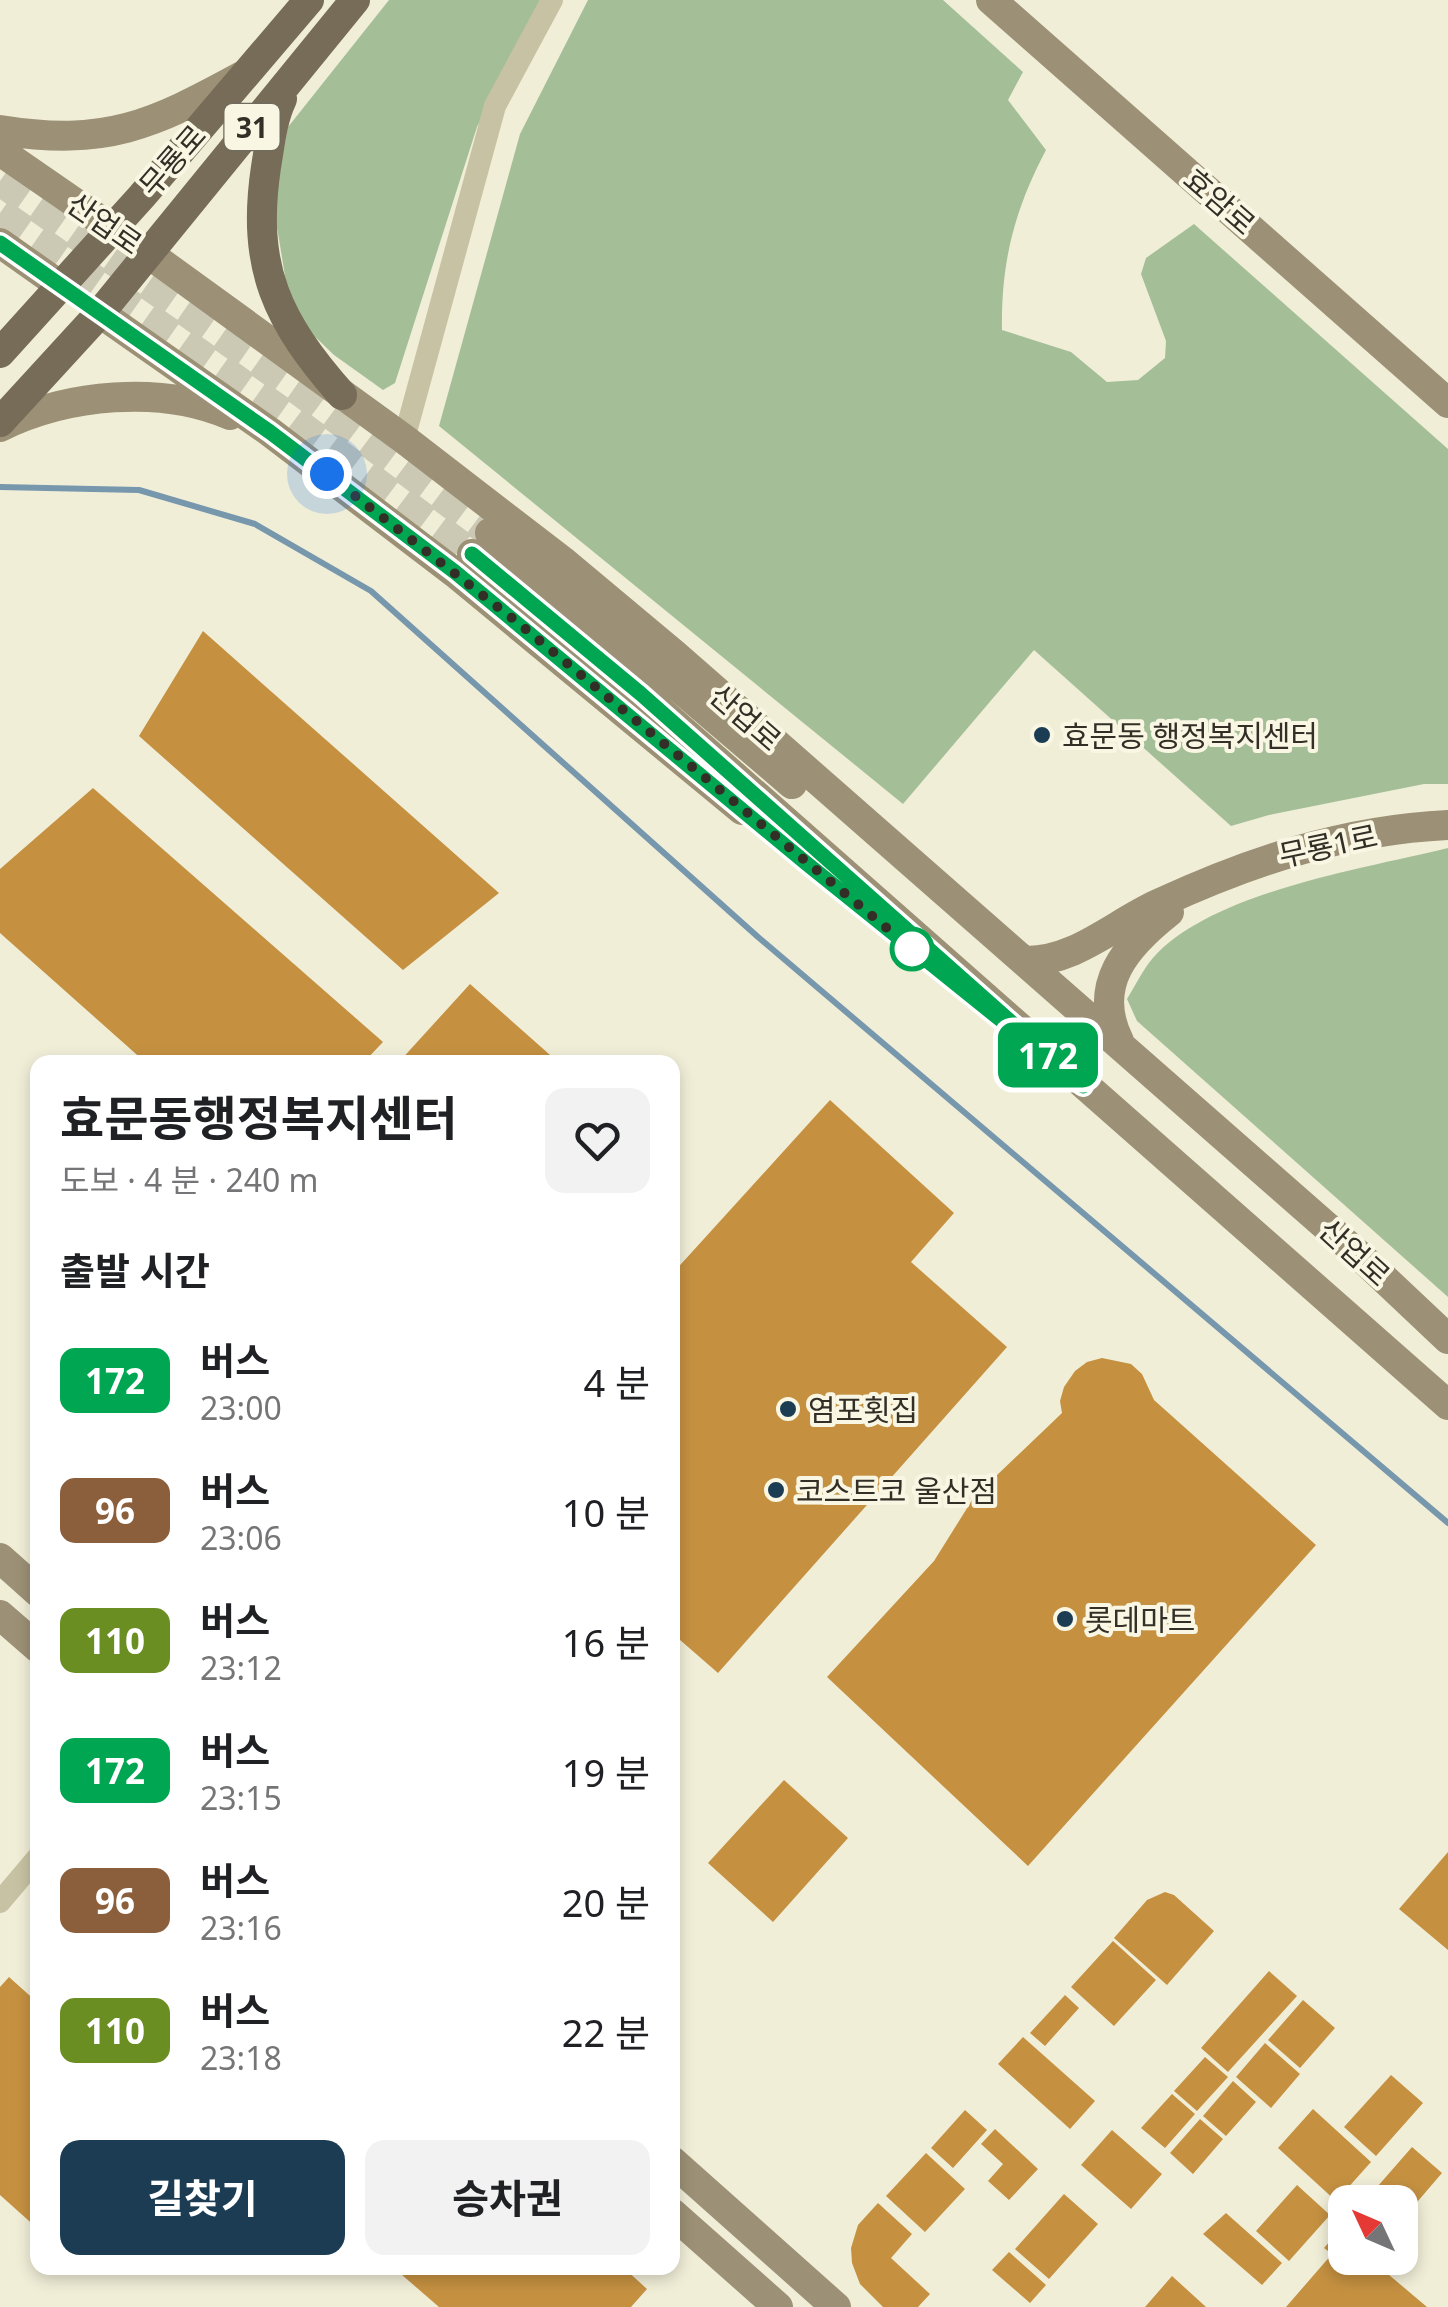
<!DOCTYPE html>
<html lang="ko">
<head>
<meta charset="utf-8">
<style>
	body { margin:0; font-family:"Noto Sans","Noto Sans KR",sans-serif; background:#f2f2f2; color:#202124; height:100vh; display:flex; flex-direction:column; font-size:38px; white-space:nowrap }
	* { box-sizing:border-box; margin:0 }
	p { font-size:32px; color:#757577 }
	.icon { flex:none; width:55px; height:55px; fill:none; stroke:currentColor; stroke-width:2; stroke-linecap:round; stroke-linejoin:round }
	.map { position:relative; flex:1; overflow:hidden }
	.sheet { position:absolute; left:30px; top:1055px; width:650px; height:1220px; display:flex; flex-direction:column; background:#fff; border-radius:20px; box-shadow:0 5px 15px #0003 }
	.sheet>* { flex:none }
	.badge { padding:0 20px; border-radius:15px; font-size:35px; line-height:65px }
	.needle { width:65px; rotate:314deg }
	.controls { position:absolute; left:1328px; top:2185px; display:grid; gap:20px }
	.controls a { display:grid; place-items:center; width:90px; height:90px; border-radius:20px; background:#fff; box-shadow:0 5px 15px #0003; font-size:50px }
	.you { position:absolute; width:50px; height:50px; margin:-25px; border:8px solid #fff; border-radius:50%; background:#1a73e8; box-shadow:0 0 0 15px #1a73e833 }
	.map>.badge { position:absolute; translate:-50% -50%; box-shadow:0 0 0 5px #fff }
	h2 { padding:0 30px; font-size:38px; line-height:90px }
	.round { display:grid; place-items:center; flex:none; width:105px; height:105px; border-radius:20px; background:#f2f2f2 }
	.headline { display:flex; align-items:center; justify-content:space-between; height:170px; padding:0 30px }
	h1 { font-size:48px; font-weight:700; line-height:75px }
	.cta { display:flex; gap:20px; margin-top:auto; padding:20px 30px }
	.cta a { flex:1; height:115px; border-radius:20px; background:#1c3c54; color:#fff; font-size:40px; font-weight:700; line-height:115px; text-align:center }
	.cta a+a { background:#f2f2f2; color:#202124 }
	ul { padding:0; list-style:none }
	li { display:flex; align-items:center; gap:30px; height:130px; padding:0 30px }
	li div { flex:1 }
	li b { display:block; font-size:38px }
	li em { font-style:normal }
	li .badge { min-width:110px; font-weight:700; text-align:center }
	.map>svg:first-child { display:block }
</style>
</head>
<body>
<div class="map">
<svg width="1448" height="2307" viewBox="0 0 1448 2307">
	<rect width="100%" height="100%" fill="#f1eed8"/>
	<!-- green -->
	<path fill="#a4bf98" d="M 389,0 L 542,0 L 477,127 L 395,383 L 383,390 L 334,355 L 306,328 L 289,300 L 273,203 L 288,127 Z
		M 588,0 L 943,0 L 1023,72 L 1008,100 L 1046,150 C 1014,211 1001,262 1002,330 L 1071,352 L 1107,382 L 1138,380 L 1165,358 L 1166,341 L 1141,274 L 1146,258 L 1194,224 L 1448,449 L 1448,784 L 1424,784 L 1269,815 L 1231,826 L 1034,650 L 903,804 L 439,426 L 520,134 Z
		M 1448,848 L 1448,1297 L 1137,1021 L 1127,999 C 1135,986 1143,970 1152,959 C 1210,892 1363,869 1448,848 Z"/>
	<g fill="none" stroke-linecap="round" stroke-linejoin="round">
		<!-- stream -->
		<path stroke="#7797ad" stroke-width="6" d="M 0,487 L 139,490 L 255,524 L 371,591 L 758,937 L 1448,1523"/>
	</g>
	<!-- building -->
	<path fill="#c59141" d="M 203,631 L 499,893 L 403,970 L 139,736 Z
		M 93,788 L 383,1042 L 364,1062 L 145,1062 L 0,933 L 0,869 Z
		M 470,984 L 558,1062 L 399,1062 Z
		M 830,1100 L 954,1213 L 911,1262 L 1007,1347 L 718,1673 L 672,1633 L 672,1274 Z
		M 1102,1358 L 1131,1364 L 1142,1374 L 1154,1400 L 1316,1545 L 1028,1866 L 827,1677 L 934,1561 L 974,1497 L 1062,1413 L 1060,1401 L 1064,1387 L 1075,1371 L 1087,1362 Z
		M 784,1780 L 848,1838 L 773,1922 L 708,1863 Z
		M 1448,1852 L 1448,1950 L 1399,1909 Z
		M 1165,1892 L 1174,1895 L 1214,1931 L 1167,1985 L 1114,1938 L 1147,1900 Z
		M 1113,1941 L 1156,1980 L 1114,2026 L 1071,1987 Z
		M 1269,1971 L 1297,1996 L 1228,2072 L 1201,2048 Z
		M 9,1977 L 38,2003 L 38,2229 L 0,2195 L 0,1987 Z
		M 1065,1995 L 1079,2008 L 1045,2046 L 1030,2033 Z
		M 1303,2000 L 1335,2028 L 1300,2068 L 1268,2040 Z
		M 1023,2037 L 1095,2101 L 1070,2129 L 998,2064 Z
		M 1265,2043 L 1300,2074 L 1271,2108 L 1236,2077 Z
		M 1205,2057 L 1228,2077 L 1197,2111 L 1174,2091 Z
		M 1391,2075 L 1423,2103 L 1376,2156 L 1344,2127 Z
		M 1233,2081 L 1256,2102 L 1226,2136 L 1203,2116 Z
		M 1172,2094 L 1195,2114 L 1165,2148 L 1141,2128 Z
		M 1313,2109 L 1371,2162 L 1336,2201 L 1278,2148 Z
		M 965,2110 L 987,2130 L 953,2168 L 931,2148 Z
		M 1200,2119 L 1223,2139 L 1193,2174 L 1170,2153 Z
		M 995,2129 L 1038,2169 L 1009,2200 L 988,2181 L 1003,2164 L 981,2144 Z
		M 1112,2130 L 1162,2174 L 1131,2209 L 1081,2165 Z
		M 1412,2147 L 1442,2173 L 1400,2222 L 1400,2202 L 1364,2202 Z
		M 926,2153 L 965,2189 L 925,2232 L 886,2196 Z
		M 1297,2185 L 1330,2215 L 1289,2261 L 1256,2231 Z
		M 1064,2194 L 1098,2224 L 1049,2279 L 1015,2249 Z
		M 878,2203 L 912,2234 L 891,2258 L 930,2294 L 918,2307 L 883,2307 L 860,2284 L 852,2263 L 851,2248 L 858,2225 Z
		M 1226,2213 L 1282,2263 L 1262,2285 L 1203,2234 Z
		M 1345,2224 L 1345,2258 L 1369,2258 L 1427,2307 L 1286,2307 L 1332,2254 L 1324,2248 Z
		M 1009,2252 L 1046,2285 L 1030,2303 L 992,2270 Z
		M 394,2268 L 624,2268 L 647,2289 L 631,2307 L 439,2307 Z
		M 1172,2276 L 1206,2307 L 1145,2307 Z"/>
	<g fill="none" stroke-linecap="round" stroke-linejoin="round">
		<!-- secondary-tunnel -->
		<path stroke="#cbc8b4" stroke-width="30" stroke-dasharray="30 15" stroke-linecap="butt" d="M 0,181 L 301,392 L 490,533
			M 0,213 L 285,414 L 472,554"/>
		<!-- street -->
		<path stroke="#c8c2a4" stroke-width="22" d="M 404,439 L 495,106 L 552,0
			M 0,1902 L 38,1857"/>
		<!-- secondary -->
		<path stroke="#9c9176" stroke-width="30" d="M 991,0 L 1448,403
			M 0,130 C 106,147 152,125 242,76
			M 0,151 L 113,229
			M 0,243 L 61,286
			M 149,254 L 404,439 L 565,563 L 675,655 L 1359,1255 L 1448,1339
			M 100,313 L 270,432 L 455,573 L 742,810
			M 0,427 C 67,394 161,385 230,415
			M 490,533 L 661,672 L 792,784
			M 472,554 L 641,694 L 1448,1405
			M 1025,961 C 1075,962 1114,924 1158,904 C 1251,861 1344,830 1448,825
			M 1119,1041 C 1091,985 1126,946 1169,912
			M 0,1558 L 38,1592
			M 0,1615 L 38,1648
			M 672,2161 L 836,2307
			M 672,2213 L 778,2307"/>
		<!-- primary -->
		<path stroke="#766c57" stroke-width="30" d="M 282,99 C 272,120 270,144 266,167 C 251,268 277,321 342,395
			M 0,353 L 142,196 L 309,0
			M 0,422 L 100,313 L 355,0"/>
	</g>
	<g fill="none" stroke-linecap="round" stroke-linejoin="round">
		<!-- line casing -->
		<g stroke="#fff" stroke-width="22">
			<path id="line" d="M 0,243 L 270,432 L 455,572 L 806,863 L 1083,1086 L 641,694 L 472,554"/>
		</g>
		<!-- line -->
		<use href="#line" stroke="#00a651" stroke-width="15"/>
		<!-- walk -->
		<path stroke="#342f26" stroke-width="10" stroke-dasharray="0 18" d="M 327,474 L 517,622 L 912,949"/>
	</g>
	<!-- markers -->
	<g fill="#1c3c54" stroke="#f9f7e4" stroke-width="4">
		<circle cx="1042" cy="735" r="10"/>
		<circle cx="788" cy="1409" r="10"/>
		<circle cx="776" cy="1490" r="10"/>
		<circle cx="1065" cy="1619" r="10"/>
	</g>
	<circle fill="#fff" stroke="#00a651" stroke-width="5" cx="912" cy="949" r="20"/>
	<g text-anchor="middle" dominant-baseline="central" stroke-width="8" stroke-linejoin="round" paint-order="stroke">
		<!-- shield labels -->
		<rect fill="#f9f7e4" stroke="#6f6b5f" stroke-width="2.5" x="224.5" y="104" width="55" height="46" rx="8"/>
		<g font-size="28" font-weight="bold" fill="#342f26">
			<text x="252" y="127">31</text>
		</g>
		<!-- street labels -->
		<g font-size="30" fill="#342f26" stroke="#f9f7e4">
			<text transform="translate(172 160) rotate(-49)">무룡로</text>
			<text transform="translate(1220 201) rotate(41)">효암로</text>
			<text transform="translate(105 223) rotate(35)">산업로</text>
			<text transform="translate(746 717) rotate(41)">산업로</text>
			<text transform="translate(1328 845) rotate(-12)">무룡1로</text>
			<text transform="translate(1355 1252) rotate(42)">산업로</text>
		</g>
		<!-- poi labels -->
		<g font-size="30" fill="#342f26" stroke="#f9f7e4" text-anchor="start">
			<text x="1062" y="735">효문동 행정복지센터</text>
			<text x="808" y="1409">염포횟집</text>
			<text x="796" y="1490">코스트코 울산점</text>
			<text x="1085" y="1619">롯데마트</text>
		</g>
	</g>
</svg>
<div class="controls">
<a><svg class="needle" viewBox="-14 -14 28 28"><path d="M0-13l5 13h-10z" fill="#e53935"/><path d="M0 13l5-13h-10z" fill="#757577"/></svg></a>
</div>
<div class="you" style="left:327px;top:474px"></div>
<b class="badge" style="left:1048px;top:1055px;background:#00a651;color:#fff">172</b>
<section class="sheet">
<div class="headline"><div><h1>효문동행정복지센터</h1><p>도보 · 4 분 · 240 m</p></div><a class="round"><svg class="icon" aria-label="heart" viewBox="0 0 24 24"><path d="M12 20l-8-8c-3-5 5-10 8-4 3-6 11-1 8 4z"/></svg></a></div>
<h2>출발 시간</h2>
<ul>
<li><span class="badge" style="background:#00a651;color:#fff">172</span><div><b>버스</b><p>23:00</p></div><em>4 분</em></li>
<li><span class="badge" style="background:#8b5e3c;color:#fff">96</span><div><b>버스</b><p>23:06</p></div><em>10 분</em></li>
<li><span class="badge" style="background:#6b8e23;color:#fff">110</span><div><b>버스</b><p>23:12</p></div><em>16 분</em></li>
<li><span class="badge" style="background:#00a651;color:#fff">172</span><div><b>버스</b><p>23:15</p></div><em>19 분</em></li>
<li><span class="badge" style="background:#8b5e3c;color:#fff">96</span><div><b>버스</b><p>23:16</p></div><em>20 분</em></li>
<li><span class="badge" style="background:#6b8e23;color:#fff">110</span><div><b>버스</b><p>23:18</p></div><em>22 분</em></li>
</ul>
<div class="cta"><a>길찾기</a><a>승차권</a></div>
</section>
</div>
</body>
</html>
